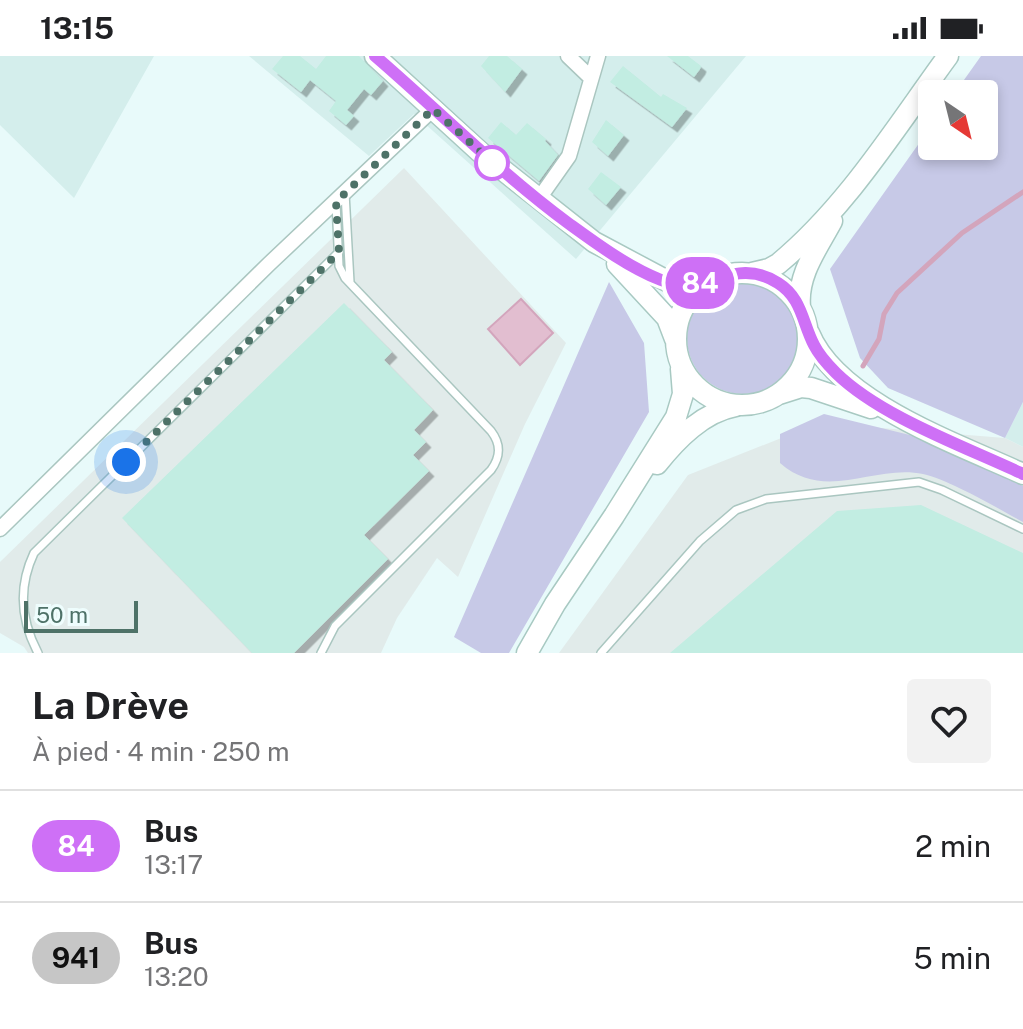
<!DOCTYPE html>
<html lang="fr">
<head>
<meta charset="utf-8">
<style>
	body { margin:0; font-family:"Public Sans",sans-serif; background:#f2f2f2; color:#202124; height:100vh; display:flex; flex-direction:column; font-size:30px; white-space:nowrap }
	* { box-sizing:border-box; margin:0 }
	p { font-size:26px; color:#757577 }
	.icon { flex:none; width:44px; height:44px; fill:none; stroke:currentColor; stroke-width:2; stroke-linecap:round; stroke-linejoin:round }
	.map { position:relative; height:597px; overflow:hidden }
	.panel { display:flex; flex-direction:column; background:#fff; flex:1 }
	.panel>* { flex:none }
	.badge { padding:0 16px; border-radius:26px; font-size:28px; line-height:52px }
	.needle { width:52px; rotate:145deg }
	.buttons { position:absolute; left:918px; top:24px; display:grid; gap:16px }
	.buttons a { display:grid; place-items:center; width:80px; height:80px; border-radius:8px; background:#fff; box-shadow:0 4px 12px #0003; font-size:40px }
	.scale { position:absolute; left:24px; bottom:20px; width:114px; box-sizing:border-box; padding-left:8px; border:4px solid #4e7268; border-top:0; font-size:22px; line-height:28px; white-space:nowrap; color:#4e7268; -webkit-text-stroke:6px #eefdfd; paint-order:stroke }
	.you { position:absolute; width:40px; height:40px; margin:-20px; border:6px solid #fff; border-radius:50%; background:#1a73e8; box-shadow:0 0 0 12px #1a73e833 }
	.map>.badge { position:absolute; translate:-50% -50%; box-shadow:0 0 0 4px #fff }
	.round { display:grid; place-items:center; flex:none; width:84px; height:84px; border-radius:8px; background:#f2f2f2 }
	.overview { display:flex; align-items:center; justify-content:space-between; height:136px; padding:0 32px }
	h1 { font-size:38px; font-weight:700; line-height:60px }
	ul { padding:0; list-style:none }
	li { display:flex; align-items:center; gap:24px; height:112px; padding:0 32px; border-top:2px solid #e0e0e0 }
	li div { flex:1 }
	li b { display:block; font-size:30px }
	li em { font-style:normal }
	li .badge { min-width:88px; font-weight:700; text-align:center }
	.status { display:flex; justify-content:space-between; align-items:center; height:56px; padding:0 40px; background:#fff; direction:ltr }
	.status svg { height:22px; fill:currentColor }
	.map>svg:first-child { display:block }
</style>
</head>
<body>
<div class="status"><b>13:15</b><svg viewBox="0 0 49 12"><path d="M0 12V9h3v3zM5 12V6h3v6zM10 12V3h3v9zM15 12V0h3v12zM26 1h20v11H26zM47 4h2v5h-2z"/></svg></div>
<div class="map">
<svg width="1023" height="597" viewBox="0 0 1023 597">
	<defs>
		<filter id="shadow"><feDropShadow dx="5.5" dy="5.5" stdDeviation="0" flood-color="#0004"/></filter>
	</defs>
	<rect width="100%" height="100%" fill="#e8fafa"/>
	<!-- residential -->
	<path fill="#d4eeec" d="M 0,0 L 154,0 L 74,142 L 0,69 Z
		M 249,0 L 746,0 L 576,203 L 414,58 L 369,100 Z
		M 1023,346 L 1023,391 L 1005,382 Z"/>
	<!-- industrial -->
	<path fill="#e1ebea" d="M 404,112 L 566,287 L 525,368 L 458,521 L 437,502 L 397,562 L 381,597 L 28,597 L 24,591 L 0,577 L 0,506 Z
		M 819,367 L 1005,382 L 1023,391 L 1023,597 L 559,597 L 688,419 Z"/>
	<!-- green -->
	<path fill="#c7c9e7" d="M 981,0 L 1023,0 L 1023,346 L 1005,382 L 888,332 L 860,302 L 830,213 L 932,69 L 932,90 L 984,90 L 984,38 L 954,38 Z
		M687 282a56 56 0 1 1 112 0a56 56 0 1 1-112 0Z
		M 609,226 L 644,287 L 649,356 L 509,597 L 481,597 L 454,581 Z
		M 824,358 L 918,381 L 1023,430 L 1023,466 C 997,452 950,424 923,418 C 873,408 826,447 780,407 L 780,378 Z"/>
	<!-- water -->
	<path fill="#e2bed0" stroke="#d3a5bc" stroke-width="2" d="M 521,243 L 553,277 L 520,309 L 488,273 Z"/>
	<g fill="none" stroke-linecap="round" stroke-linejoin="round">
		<!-- stream -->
		<path stroke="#d3a5bc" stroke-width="5" d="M 863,310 L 879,283 L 884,258 L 897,237 L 962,177 L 1023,136"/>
	</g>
	<!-- building -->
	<path fill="#c2ede2" filter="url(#shadow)" d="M 283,0 L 300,0 L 316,13 L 326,0 L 359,0 L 383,25 L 371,39 L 364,33 L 347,54 L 354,60 L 346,69 L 329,55 L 336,45 L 310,24 L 301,36 L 272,13 Z
		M 489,0 L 507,0 L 522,13 L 505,36 L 481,10 Z
		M 667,0 L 688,0 L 701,10 L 700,13 L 694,21 Z
		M 623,10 L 661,41 L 663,38 L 687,52 L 672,71 L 610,26 Z
		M 606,64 L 624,79 L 608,100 L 592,86 Z
		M 501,66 L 516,79 L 527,67 L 546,83 L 545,85 L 558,99 L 539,125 L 488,82 Z
		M 601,116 L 621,131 L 606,149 L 588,133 Z
		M 344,247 L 392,296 L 384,304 L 433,354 L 414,374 L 426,386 L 413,399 L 429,415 L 364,479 L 388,503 L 294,597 L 252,597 L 122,462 Z
		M 921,449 L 1023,497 L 1023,597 L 670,597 L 837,455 Z"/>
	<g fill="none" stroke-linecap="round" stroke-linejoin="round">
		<!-- lane casing -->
		<g stroke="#aac6c0" stroke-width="10">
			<path id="lane" d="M 345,137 L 350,226
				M 38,597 C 21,565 18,531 34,497 L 339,196
				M 321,597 L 335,570 L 491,414 C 501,400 501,388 491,375 L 345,222 L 339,210 L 336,147
				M 601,597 L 700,485 L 736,454 L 766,443 L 919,426 L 942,434 L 1023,473"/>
		</g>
		<!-- street casing -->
		<g stroke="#aac6c0" stroke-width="17">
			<path id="street" d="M 568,0 L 591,22
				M 538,144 L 569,100 L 598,0
				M 0,473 L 269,208 L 433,53"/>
		</g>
		<!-- secondary casing -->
		<g stroke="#a8c9c2" stroke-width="23">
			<path id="secondary" d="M 375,0 L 480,96 L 594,186 L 671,227 L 692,229 L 708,226
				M 617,208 L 667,262 L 675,283
				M676 283a66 66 0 1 1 132 0a66 66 0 1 1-132 0Z
				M 752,217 L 769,213 L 778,208 C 847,151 896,71 948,0
				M 800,251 C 797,219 817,193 832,165
				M 809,277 C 837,346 958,388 1023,418
				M 779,338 L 801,331 L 811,332 L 871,352
				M 657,408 C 677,383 703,356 736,350
				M 527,597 L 555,548 L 614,460 L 676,361 L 683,338 L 681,313"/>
		</g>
		<!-- lane -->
		<use href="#lane" stroke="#fff" stroke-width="7"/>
		<!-- street -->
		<use href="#street" stroke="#fff" stroke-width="14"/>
		<!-- secondary -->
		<use href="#secondary" stroke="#fff" stroke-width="20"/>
	</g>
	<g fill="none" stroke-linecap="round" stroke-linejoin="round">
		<!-- line casing -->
		<g stroke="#fff" stroke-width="18">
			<path id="line" d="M 375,0 C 440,56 499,116 568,167 C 597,188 628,211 661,224 C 704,241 735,199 778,227 C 802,242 802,266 814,289 C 819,299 828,309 836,317 C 881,361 966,391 1023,418"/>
		</g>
		<!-- line -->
		<use href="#line" stroke="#ce70f6" stroke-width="12"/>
		<!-- walk -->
		<path stroke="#4e7268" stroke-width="8" stroke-dasharray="0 14.4" d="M 126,406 L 339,196 L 336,146 L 433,53 L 494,108 L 492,107"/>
	</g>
	<!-- markers -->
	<circle fill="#fff" stroke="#ce70f6" stroke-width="4" cx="492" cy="107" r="16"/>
</svg>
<div class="buttons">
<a><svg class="needle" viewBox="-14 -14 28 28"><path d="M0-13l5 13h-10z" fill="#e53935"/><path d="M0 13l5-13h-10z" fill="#757577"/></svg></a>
</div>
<div class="scale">50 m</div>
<div class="you" style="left:126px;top:406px"></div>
<b class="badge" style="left:700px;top:227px;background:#ce70f6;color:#fff">84</b>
</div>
<section class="panel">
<div class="overview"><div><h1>La Drève</h1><p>À pied · 4 min · 250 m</p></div><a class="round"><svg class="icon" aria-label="heart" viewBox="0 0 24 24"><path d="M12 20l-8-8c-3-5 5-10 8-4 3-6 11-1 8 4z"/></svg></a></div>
<ul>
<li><span class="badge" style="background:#ce70f6;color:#fff">84</span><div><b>Bus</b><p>13:17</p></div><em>2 min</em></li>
<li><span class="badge" style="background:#c6c6c6;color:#111">941</span><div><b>Bus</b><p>13:20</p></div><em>5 min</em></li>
</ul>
</section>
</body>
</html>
